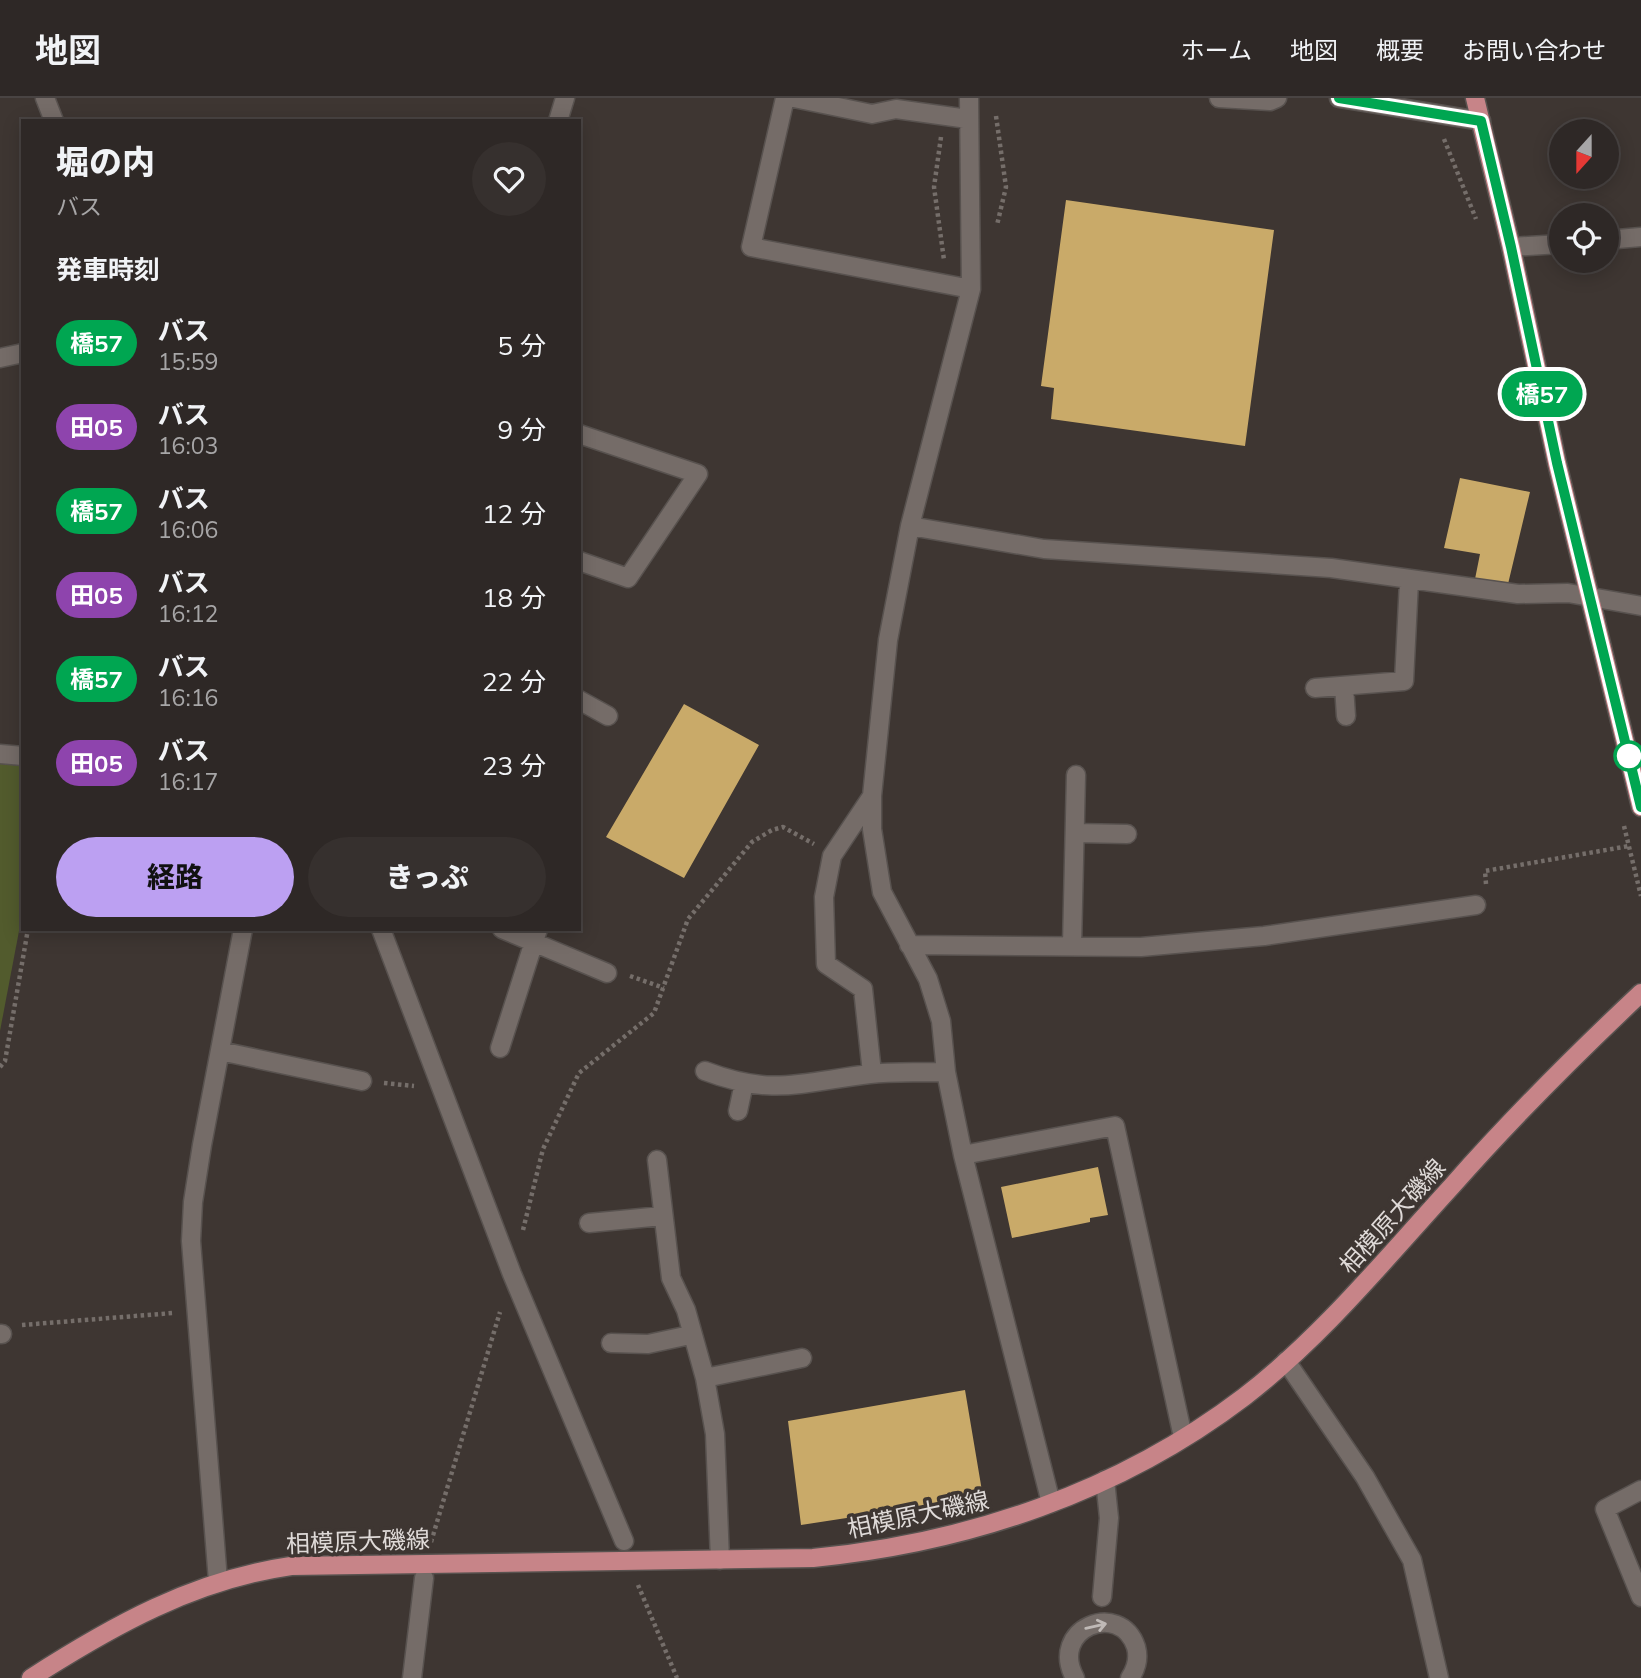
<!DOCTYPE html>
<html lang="ja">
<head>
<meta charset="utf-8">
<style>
	body { margin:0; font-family:Mulish,"Noto Sans JP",sans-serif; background:#36302e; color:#f1f3f6; height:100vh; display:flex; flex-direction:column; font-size:26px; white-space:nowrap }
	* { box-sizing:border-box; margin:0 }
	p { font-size:23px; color:#a7a6a7 }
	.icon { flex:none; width:38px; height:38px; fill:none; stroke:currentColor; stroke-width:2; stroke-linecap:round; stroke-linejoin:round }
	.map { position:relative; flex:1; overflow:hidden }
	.panel { position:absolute; left:21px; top:21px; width:560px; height:812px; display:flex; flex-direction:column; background:#2e2826; border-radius:0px; box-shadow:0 4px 18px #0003,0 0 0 2px #494443 }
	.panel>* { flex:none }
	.badge { padding:0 14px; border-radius:23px; font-size:24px; line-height:46px }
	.needle { width:46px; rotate:201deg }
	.tools { position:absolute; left:1549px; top:21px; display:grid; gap:14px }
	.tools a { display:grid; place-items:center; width:70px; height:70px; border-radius:50%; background:#2e2826; box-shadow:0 4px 18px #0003,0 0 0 2px #494443; font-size:35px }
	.map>.badge { position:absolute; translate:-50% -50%; box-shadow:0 0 0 4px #fff }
	h2 { padding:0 35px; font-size:26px; line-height:63px }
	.round { display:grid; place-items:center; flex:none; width:74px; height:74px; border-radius:37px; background:#36302e }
	.summary { display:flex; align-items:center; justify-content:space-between; height:119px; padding:0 35px }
	h1 { font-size:33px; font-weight:800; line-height:52px }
	.button { display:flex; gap:14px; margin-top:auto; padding:14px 35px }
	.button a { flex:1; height:80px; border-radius:42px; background:#bca0f2; color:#111; font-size:28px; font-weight:800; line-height:80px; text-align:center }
	.button a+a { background:#36302e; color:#f1f3f6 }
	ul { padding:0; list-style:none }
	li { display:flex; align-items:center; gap:21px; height:84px; padding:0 35px }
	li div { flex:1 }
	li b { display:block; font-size:26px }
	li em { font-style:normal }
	li .badge { min-width:77px; font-weight:700; text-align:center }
	header { display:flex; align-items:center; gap:42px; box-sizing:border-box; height:98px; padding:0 35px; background:#2e2826; border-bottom:2px solid #494443 }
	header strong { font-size:33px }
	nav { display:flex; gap:38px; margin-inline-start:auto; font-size:24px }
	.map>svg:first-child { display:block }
</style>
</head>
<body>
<header>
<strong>地図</strong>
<nav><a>ホーム</a><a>地図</a><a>概要</a><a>お問い合わせ</a></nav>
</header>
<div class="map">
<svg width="1641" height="1580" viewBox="0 0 1641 1580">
	<rect width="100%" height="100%" fill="#3e3632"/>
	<!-- green -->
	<path fill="#525b2d" d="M 0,666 L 23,668 L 23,812 L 0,933 Z"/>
	<!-- building -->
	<path fill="#c9aa69" d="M 1066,102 L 1274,132 L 1245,348 L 1051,321 L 1054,290 L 1041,288 Z
		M 1460,380 L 1530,394 L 1508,486 L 1475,481 L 1480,456 L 1444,450 Z
		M 684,606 L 759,647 L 684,780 L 606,739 Z
		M 1098,1069 L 1108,1117 L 1090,1120 L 1090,1124 L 1012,1140 L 1001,1089 Z
		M 965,1292 L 983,1399 L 801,1427 L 788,1323 Z"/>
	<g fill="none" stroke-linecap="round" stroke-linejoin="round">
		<!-- minor casing -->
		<g stroke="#58524f" stroke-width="21">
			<path id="minor" d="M 45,0 L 54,23
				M 785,0 L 751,149 L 971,191
				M 794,0 L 872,16 L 896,11 L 968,21
				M 969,0 L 971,191 L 910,428 L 888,542 L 872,698 L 872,731 L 882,794 L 928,881 L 941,923 L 946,974 L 963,1057 L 1051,1405
				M 1219,0 L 1270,3 L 1277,0
				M 1339,0 L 1481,23
				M 558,23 L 565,0
				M 1606,142 L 1641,139
				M 1511,149 L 1561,146
				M 0,260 L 23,255
				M 579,336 L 698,376 L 628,480 L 579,463
				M 910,428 L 1044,451 L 1331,470 L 1518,496 L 1568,495 L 1641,508
				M 1344,588 L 1346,618
				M 1315,590 L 1404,583 L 1409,483
				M 579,602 L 608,618
				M 0,656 L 23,658
				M 872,698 L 832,758 L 824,799 L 826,866 L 863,891 L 872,975
				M 1075,735 L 1127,736
				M 381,831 L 512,1176 L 624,1443
				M 502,831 L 607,875
				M 909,847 L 1141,849 L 1264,838 L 1476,807
				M 1072,847 L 1076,677
				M 500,950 L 538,831
				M 220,953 L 362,983
				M 705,973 C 773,999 803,984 870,976 C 895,973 921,975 946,974
				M 738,1013 L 744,985
				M 963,1057 L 1115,1028 L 1183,1339
				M 657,1062 L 671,1180 L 686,1212 L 705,1280 L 715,1336 L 720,1462
				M 589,1125 L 662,1118
				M 0,1236 L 2,1236
				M 611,1245 L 648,1246 L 690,1237
				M 1286,1263 L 1365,1379 L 1412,1462 L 1439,1580
				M 705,1280 L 802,1260
				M 1641,1392 L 1605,1411 L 1641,1499
				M 218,1483 L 191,1143 L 193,1104 L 202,1047 L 243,831
				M 1102,1499 L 1109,1420 L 1105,1382
				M 412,1580 L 424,1480
				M 1075,1580 C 1048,1531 1120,1501 1136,1549 C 1139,1560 1136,1571 1130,1580"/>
		</g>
		<!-- major casing -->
		<g stroke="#58524f" stroke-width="21">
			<path id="major" d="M 1475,0 L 1511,149 L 1557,365 L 1641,709
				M 31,1580 C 112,1528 194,1482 291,1468 L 813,1460 C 968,1445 1119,1394 1244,1299 C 1322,1239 1386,1160 1452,1088 C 1512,1020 1575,957 1641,895"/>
		</g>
		<!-- path -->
		<path stroke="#756e6a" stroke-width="4.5" stroke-dasharray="3.5 3.5" stroke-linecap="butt" d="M 996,18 L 1006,89 L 997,127
			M 941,39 L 934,89 L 944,162
			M 1444,41 L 1476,121
			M 1624,728 L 1641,798
			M 1486,786 L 1485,773 L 1629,748
			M 630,878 L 664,890
			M 0,969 L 5,963 L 28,831
			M 384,985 L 414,988
			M 523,1132 L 543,1051 L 579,975 L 654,915 L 688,821 L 752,744 L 772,732 L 783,729 L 814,746
			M 22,1227 L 173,1215
			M 431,1444 L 500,1214
			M 638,1487 L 677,1580"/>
		<!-- minor -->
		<use href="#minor" stroke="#756c68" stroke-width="18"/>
		<!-- major -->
		<use href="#major" stroke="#c78488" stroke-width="18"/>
	</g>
	<!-- one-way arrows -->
	<defs><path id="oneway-shaft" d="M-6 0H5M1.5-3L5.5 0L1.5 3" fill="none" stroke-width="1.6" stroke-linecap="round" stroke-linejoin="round" transform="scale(1.75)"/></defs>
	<use stroke="#bfb9b6" href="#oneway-shaft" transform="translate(1096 1528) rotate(-13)"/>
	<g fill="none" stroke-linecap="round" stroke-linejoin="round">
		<!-- line casing -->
		<g stroke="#fff" stroke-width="16">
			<path id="line" d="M 1339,0 L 1481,23 L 1511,149 L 1557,365 L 1641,709"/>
		</g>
		<!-- line -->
		<use href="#line" stroke="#00a651" stroke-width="10"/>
	</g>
	<!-- markers -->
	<circle fill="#fff" stroke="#00a651" stroke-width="3.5" cx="1629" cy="658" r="14"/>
	<g text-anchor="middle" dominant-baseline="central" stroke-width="7" stroke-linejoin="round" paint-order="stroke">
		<!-- street labels -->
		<g font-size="24" fill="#dfdad8" stroke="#3e3632">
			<text transform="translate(1392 1118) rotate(-48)">相模原大磯線</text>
			<text transform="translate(918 1416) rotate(-12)">相模原大磯線</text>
			<text transform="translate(358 1443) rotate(-2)">相模原大磯線</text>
		</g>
	</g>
</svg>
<div class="tools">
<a><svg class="needle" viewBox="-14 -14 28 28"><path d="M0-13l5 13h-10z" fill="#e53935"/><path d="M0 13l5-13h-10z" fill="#a7a6a7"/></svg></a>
<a><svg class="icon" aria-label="locate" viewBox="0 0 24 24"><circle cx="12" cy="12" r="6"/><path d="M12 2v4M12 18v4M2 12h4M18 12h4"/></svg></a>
</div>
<b class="badge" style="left:1542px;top:296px;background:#00a651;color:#fff">橋57</b>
<section class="panel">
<div class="summary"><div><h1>堀の内</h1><p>バス</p></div><a class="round"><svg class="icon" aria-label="heart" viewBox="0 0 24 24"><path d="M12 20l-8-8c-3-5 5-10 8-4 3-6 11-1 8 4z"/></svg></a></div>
<h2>発車時刻</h2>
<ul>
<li><span class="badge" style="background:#00a651;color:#fff">橋57</span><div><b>バス</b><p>15:59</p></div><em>5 分</em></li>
<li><span class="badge" style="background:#8e44ad;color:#fff">田05</span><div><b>バス</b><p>16:03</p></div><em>9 分</em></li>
<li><span class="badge" style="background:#00a651;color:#fff">橋57</span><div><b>バス</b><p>16:06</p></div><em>12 分</em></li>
<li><span class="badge" style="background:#8e44ad;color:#fff">田05</span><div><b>バス</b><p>16:12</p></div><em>18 分</em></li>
<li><span class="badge" style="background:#00a651;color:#fff">橋57</span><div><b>バス</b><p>16:16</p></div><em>22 分</em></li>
<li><span class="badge" style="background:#8e44ad;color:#fff">田05</span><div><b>バス</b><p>16:17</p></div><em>23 分</em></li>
</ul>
<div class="button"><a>経路</a><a>きっぷ</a></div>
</section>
</div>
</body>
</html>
